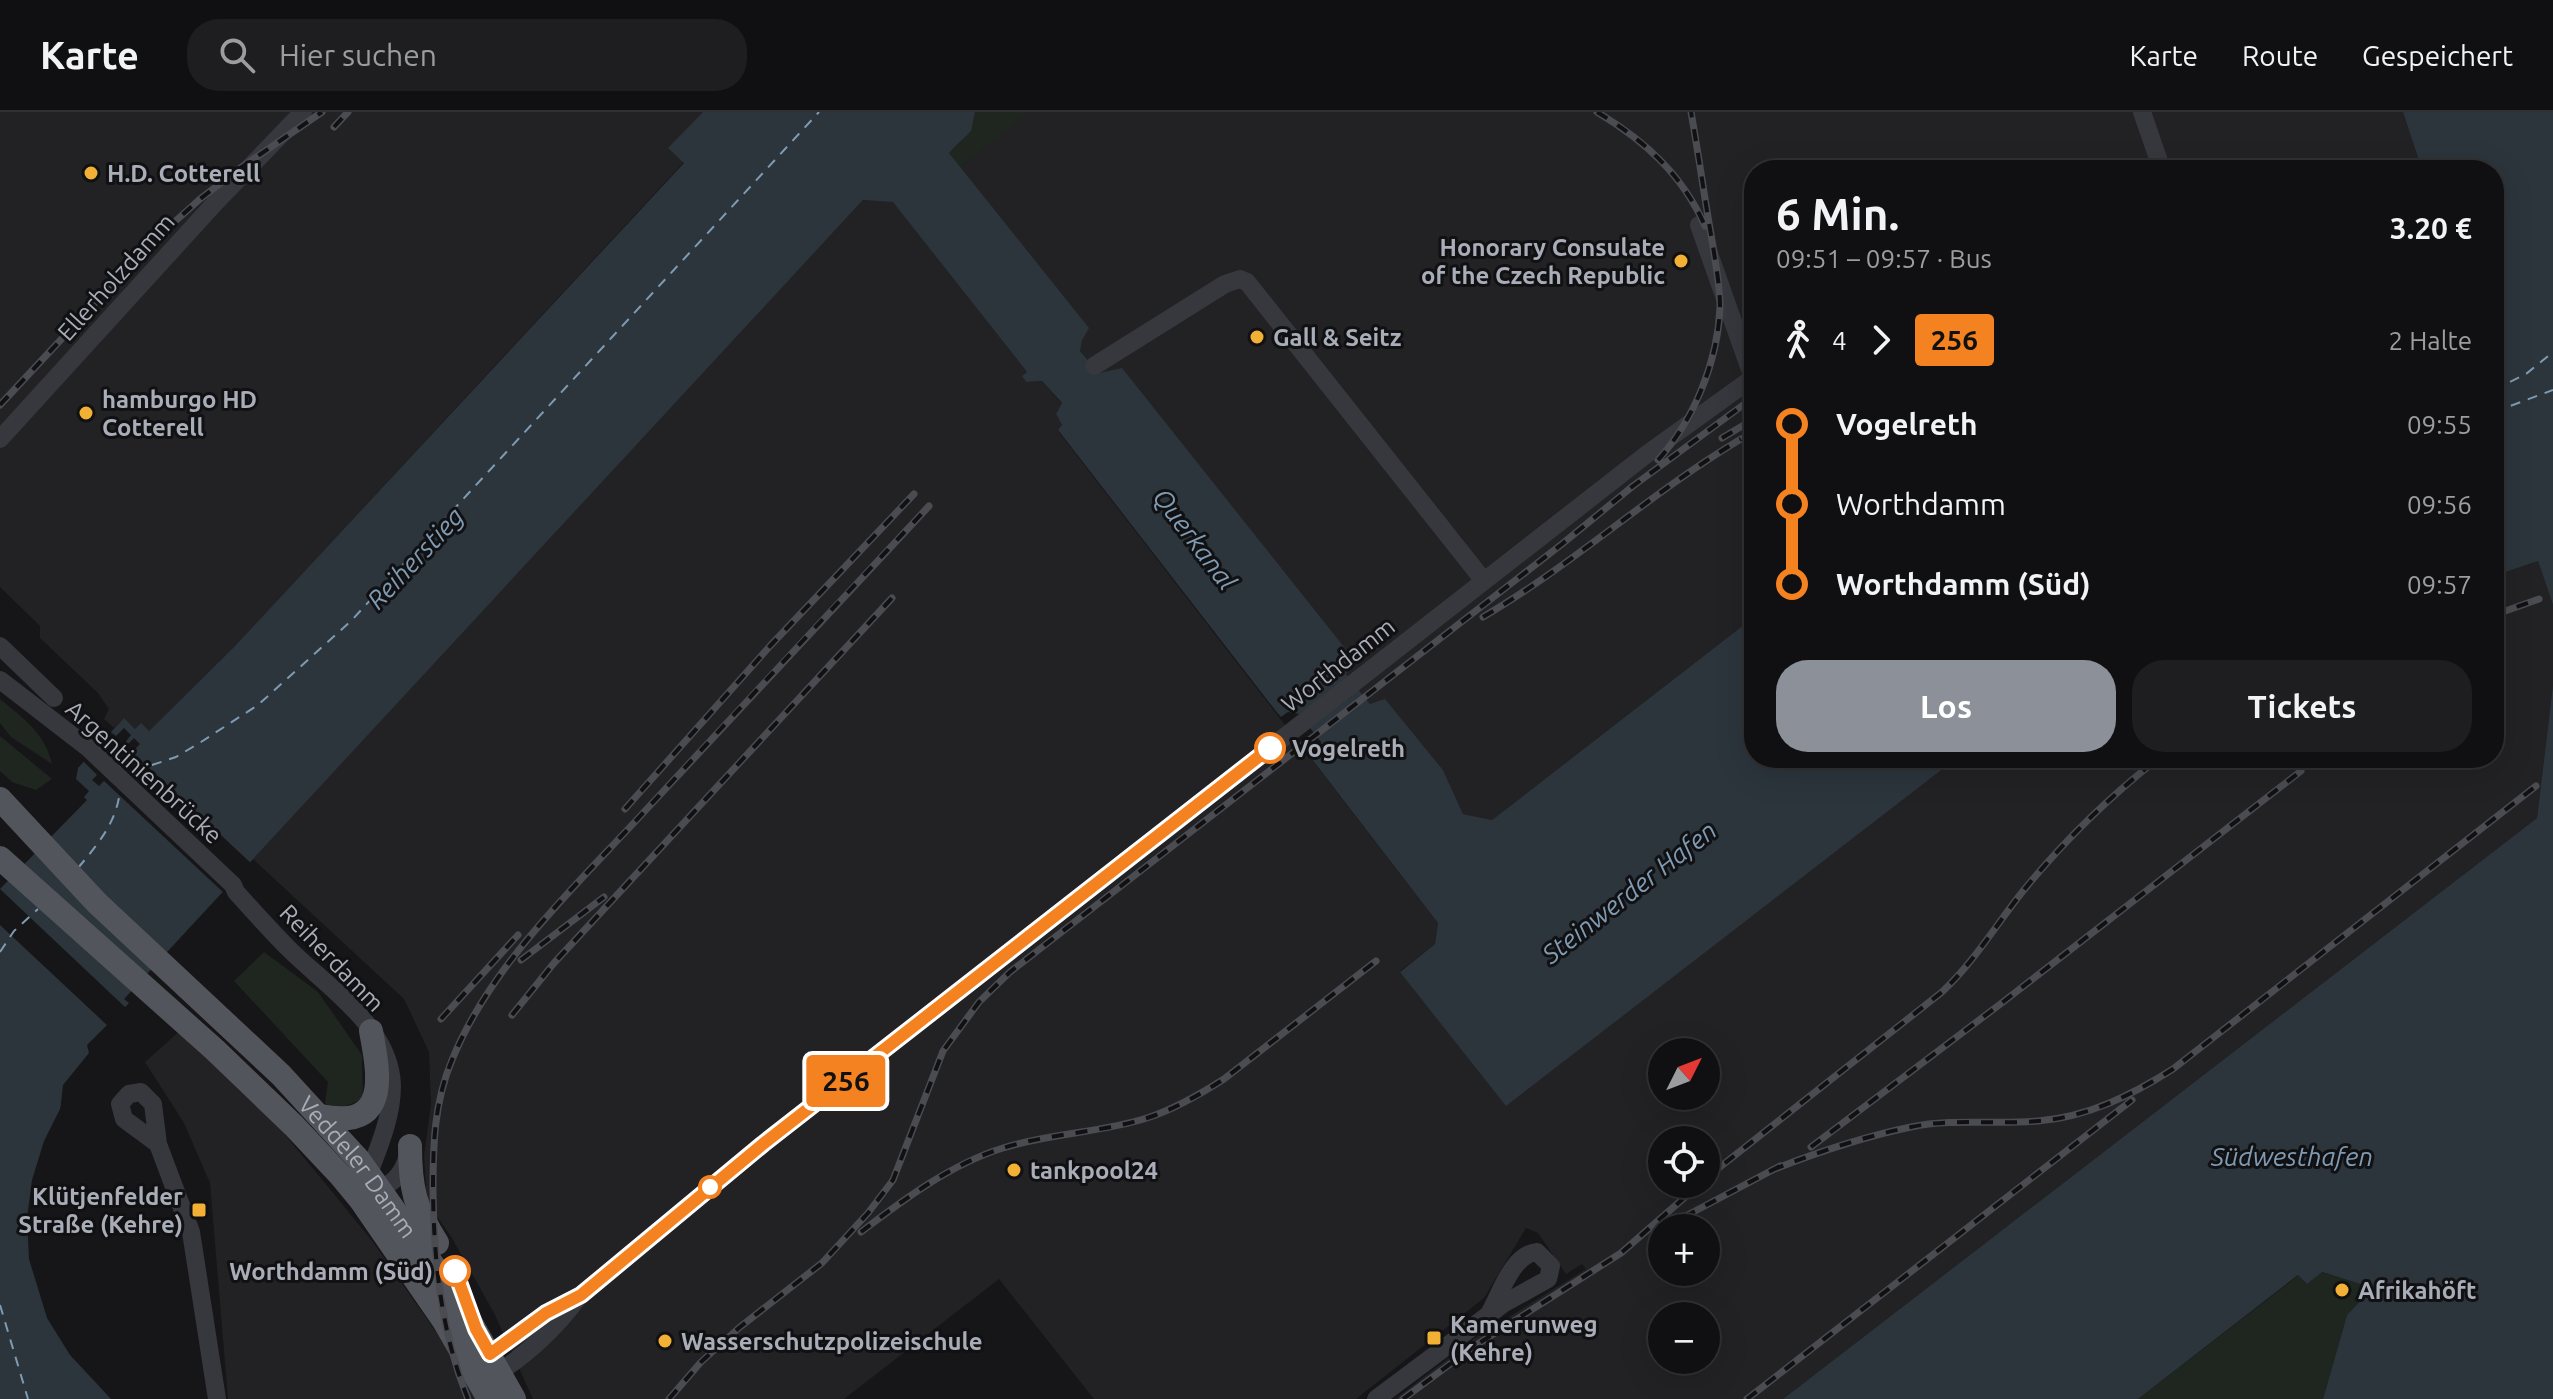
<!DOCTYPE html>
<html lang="de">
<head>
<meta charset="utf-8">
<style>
	body { margin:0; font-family:Ubuntu,sans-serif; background:#1e1e20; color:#f1f3f6; height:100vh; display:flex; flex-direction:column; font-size:30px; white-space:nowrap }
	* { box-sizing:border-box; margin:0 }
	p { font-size:26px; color:#9c9d9f }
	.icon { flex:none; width:44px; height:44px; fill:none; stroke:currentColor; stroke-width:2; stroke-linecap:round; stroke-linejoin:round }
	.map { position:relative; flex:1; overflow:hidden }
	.sheet { position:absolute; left:1744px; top:48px; width:760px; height:608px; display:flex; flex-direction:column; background:#101012; border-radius:32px; box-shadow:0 8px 32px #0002,0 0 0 2px #303032 }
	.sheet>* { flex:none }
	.badge { padding:0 16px; border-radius:6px; font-size:28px; line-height:52px }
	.needle { width:52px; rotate:48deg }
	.controls { position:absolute; left:1648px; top:926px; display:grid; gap:16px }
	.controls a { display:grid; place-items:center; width:72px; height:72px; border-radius:50%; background:#101012; box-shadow:0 8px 32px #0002,0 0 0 2px #303032; font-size:40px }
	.map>.badge { position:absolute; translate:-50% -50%; box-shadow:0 0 0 4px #fff }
	.legs { display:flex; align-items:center; gap:12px; height:88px; padding:0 32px; font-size:26px }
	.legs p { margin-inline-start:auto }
	.head { display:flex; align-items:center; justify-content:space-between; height:136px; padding:0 32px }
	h1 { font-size:44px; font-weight:700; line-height:60px }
	.action { display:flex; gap:16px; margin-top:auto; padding:16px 32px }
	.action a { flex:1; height:92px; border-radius:32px; background:#8c9099; color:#fff; font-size:32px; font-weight:700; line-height:92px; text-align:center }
	.action a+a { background:#1e1e20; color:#f1f3f6 }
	ul { padding:0 32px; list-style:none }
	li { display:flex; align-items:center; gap:28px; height:80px; font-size:30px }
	li i { display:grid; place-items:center; width:12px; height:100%; margin:0 10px; background:currentColor }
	li i::after { content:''; width:20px; height:20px; margin:-10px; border:6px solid; border-radius:50%; background:#101012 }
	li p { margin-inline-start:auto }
	li:first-child i { background:linear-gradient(#0000 50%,currentColor 0) }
	li:last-child i { background:linear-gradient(currentColor 50%,#0000 0) }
	header { display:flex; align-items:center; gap:48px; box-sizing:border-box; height:112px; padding:0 40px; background:#101012; border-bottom:2px solid #303032 }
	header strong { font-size:38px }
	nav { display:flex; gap:44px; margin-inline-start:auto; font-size:28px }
	.search { width:560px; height:72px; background:#1e1e20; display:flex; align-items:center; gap:20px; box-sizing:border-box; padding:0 28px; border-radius:32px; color:#9c9d9f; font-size:30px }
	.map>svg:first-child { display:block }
</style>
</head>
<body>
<header>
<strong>Karte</strong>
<div class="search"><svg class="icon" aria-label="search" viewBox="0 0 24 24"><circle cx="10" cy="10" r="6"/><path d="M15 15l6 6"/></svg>Hier suchen</div>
<nav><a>Karte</a><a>Route</a><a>Gespeichert</a></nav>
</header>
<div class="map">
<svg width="2553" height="1287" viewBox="0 0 2553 1287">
	<rect width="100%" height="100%" fill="#161618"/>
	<!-- built -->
	<path fill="#222225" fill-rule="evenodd" d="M 0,0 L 703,0 L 669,36 L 684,50 L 234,535 L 149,619 L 135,617 L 124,606 L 114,616 L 104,607 L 109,597 L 98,581 L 40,526 L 40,514 L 0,475 Z
		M 975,0 L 2403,0 L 2422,58 L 1754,58 L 1754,505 L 1492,708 L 1463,702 L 1443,658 L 1385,588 L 1370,592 L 1109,261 L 1099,261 L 1080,239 L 1081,228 L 949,41 L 961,30 Z
		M 863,88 L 893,89 L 1027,260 L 1022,264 L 1026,270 L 1042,269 L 1062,292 L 1056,302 L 1062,313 L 1058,319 L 1438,811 L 1435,832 L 1400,859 L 1506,993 L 1957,646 L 2494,646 L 2494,464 L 2538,449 L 2553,493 L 2553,573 L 2537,706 L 1783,1287 L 1395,1287 L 1475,1226 L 1586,1157 L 1582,1152 L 1566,1162 L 1538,1121 L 1526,1116 L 1484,1186 L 1356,1287 L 1094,1287 L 999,1167 L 844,1287 L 533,1287 L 494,1201 L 452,1126 L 427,1090 L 424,1044 L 431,992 L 429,940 L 404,887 L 253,747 ZM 1662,940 L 1706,940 L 1706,984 L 1662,984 ZM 1662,1028 L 1706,1028 L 1706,1072 L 1662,1072 ZM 1662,1116 L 1706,1116 L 1706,1160 L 1662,1160 ZM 1662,1204 L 1706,1204 L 1706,1248 L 1662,1248 Z
		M 183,916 L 282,1019 L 334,1082 L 373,1130 L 483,1287 L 228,1287 L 210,1071 L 184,1011 L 145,950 Z"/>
	<!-- green -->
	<path fill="#1e261f" d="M 975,0 L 1030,0 L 959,55 L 949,41 C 962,30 972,18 975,0 Z
		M 0,587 C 23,606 45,621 52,652 L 11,625 L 0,611 Z
		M 0,624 L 52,667 L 36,678 L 12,670 L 0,659 Z
		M 264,840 L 318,880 L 362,943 L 363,987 L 334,999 L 325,991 L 328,970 L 234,869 Z
		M 2321,1160 L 2374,1176 L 2347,1203 L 2323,1287 L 2138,1287 L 2299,1163 L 2306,1172 Z"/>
	<!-- water -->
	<path fill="#2c353c" d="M 703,0 L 975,0 L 971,19 L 949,41 L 1089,216 L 1082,228 L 1080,239 L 1099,261 L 1122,256 L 1352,545 L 1346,562 L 1370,592 L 1385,587 L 1443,658 L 1463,702 L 1492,708 L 1754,505 L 1754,646 L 1957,646 L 1506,994 L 1400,860 L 1435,832 L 1438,811 L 1311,646 L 1317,642 L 1321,630 L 1299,602 L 1288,600 L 1281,605 L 1275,598 L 1058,318 L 1062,313 L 1056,302 L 1062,291 L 1042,269 L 1026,270 L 1022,264 L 1027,260 L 893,90 L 863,88 L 168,839 L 124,887 L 129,891 L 87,933 L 89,941 L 63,973 L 58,1018 L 55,1139 L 67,1186 L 123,1287 L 0,1287 L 0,777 L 87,688 L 84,685 L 89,679 L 76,667 L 78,656 L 124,606 L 135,617 L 141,611 L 149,619 L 234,535 L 684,51 L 668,36 Z
		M 2403,0 L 2553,0 L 2553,493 L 2538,449 L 2494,464 L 2494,58 L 2422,58 Z
		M 2553,573 L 2553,1287 L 2323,1287 L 2347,1203 L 2373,1176 L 2322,1160 L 2307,1172 L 2298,1163 L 2138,1287 L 1783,1287 L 2537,706 Z"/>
	<!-- pier -->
	<path fill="#161618" d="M 124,616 L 131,623 L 124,632 L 126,634 L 134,626 L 140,632 L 132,640 L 253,753 L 223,787 L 225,782 L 104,669 L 99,674 L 92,668 L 97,663 L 81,647 L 108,618 L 116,624 Z
		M 0,777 L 126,896 L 109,915 L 0,813 Z
		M 65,987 L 57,1085 L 56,1124 L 59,1151 L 71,1188 L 127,1287 L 111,1287 L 70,1243 L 47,1206 L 29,1147 L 27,1106 L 32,1068 L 44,1029 Z"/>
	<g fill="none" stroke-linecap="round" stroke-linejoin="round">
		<!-- ferry -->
		<path stroke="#7f9bb3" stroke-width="2" stroke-dasharray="10 8" stroke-linecap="butt" d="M 2494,278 L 2526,262 L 2553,240
			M 2494,300 L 2553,278
			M 120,656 L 120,652 L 152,653 L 176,645 L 201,630 L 258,593 L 352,508 L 819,0
			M 78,756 C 98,732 117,710 120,678
			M 0,840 L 14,819 L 38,797
			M 0,1193 L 28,1287"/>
		<!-- minor -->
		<path stroke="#37383d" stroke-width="18" d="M 2142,0 L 2162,58
			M 1699,113 L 1753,266
			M 1094,254 L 1225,172 L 1240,167 L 1247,170 L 1484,469
			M 0,327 L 215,91 L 303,0
			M 0,534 L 54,586
			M 0,568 L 87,635 L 233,773 L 236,780 C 254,800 272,820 291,839 C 329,876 391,916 392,974 C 392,1007 377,1039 366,1069
			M 158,1032 L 124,1007 L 120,992 L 129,982 L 141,980 L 153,992 L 158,1032 L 191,1120 L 217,1287
			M 370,1082 C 390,1073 402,1066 408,1043
			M 480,1248 C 514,1226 545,1202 581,1183 L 763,1032 L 1647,342 L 1754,265
			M 490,1266 C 524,1245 553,1219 577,1187
			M 1376,1287 L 1503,1192 L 1548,1167 L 1551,1154 L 1537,1140 C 1512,1142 1500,1183 1489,1202"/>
		<!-- major -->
		<g stroke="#53555c" stroke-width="24">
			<path id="s1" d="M 0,687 L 97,791 L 281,963 L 358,1047 L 459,1190 L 514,1287"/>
			<path d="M 0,746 L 215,938 L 294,1014 L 341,1064 L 360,1087 L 444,1209 L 489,1287"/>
			<path d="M 320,1004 C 389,1018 380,966 371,919"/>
			<path d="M 410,1034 C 410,1076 415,1096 437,1131"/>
		</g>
		<!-- rail casing -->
		<g stroke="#4a4c52" stroke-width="7">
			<path id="rail" d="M 1597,0 C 1645,29 1682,62 1705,114
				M 334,15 L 348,0
				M 0,293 L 151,131 L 200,87 L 239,57 L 322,0
				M 1722,326 L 1754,307
				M 1658,348 C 1694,308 1718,249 1720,195 C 1720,174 1716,155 1713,134 C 1705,90 1699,45 1691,0
				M 2494,503 L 2539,487
				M 1483,505 C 1574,452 1650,381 1741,327
				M 625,697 L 770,534 L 914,382
				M 521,848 L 604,785
				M 512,903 L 554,851 L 892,486
				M 441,907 L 518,823
				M 1811,1035 L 2003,890 L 2301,659
				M 1772,1058 C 1818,1040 1862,1025 1911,1015 C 1953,1006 1996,1013 2038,1009 C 2088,1005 2132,983 2173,957 L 2536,674
				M 1706,1066 L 1942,880 C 1974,850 1996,813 2023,779 C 2063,730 2109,685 2159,646
				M 1663,1116 L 1780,1054
				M 861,1120 C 903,1088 951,1052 1003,1036 C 1050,1021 1100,1021 1147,1006 C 1175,997 1199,983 1224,967 L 1376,849
				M 468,1287 C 441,1220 434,1151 433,1079 C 433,1033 434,991 452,948 C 491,852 575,775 644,700 C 738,598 833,496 929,394
				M 669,1287 L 701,1250 L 740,1215 L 822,1151 L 868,1101 L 893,1068 L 943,939 L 979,890 L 1010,860 L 1562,432 L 1633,374 L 1754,285
				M 1403,1287 L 1473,1235 L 1621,1141 L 1700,1072
				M 1747,1287 L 2132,988"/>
		</g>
		<!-- rail -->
		<use href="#rail" stroke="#111113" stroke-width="4" stroke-dasharray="12" stroke-linecap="butt"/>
	</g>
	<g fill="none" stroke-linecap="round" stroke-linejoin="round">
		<!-- line-1 casing -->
		<g stroke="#fff" stroke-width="18">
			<path id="line-1" d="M 455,1159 L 476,1217 L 490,1242 L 546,1201 L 581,1183 L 763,1032 L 1270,636"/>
		</g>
		<!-- line-1 -->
		<use href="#line-1" stroke="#f58220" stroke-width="12"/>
	</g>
	<!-- markers -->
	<g fill="#f2b134" stroke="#111113" stroke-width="3">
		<circle cx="91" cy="61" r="8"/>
		<circle cx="1681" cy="149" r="8"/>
		<circle cx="1257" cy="225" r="8"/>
		<circle cx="86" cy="301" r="8"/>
		<circle cx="1014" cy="1058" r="8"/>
		<rect x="191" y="1090" width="16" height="16" rx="4"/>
		<circle cx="2342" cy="1178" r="8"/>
		<rect x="1426" y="1218" width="16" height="16" rx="4"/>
		<circle cx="665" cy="1229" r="8"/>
	</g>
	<g fill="#fff" stroke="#f58220" stroke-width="4">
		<circle cx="1270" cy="636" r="14"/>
		<circle cx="710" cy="1075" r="10"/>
		<circle cx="455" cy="1159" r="14"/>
	</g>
	<g text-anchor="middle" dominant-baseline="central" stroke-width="6" stroke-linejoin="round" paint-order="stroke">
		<!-- poi labels -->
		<g font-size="24" font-weight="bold" fill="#a8adb8" stroke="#111113" text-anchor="start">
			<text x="107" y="61">H.D. Cotterell</text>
			<text x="1665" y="135" text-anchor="end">Honorary Consulate<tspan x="1665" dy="28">of the Czech Republic</tspan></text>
			<text x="1273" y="225">Gall &amp; Seitz</text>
			<text x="102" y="287">hamburgo HD<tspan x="102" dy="28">Cotterell</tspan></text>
			<text x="1030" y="1058">tankpool24</text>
			<text x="183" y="1084" text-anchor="end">Klütjenfelder<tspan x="183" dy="28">Straße (Kehre)</tspan></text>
			<text x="2358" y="1178">Afrikahöft</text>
			<text x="1450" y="1212">Kamerunweg<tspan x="1450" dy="28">(Kehre)</tspan></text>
			<text x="681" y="1229">Wasserschutzpolizeischule</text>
		</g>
		<!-- street labels -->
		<g font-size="24" fill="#a8adb8" stroke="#111113">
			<text transform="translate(116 165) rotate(-48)">Ellerholzdamm</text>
			<text transform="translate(1338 553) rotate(-38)">Worthdamm</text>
			<text transform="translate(144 660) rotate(42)">Argentinienbrücke</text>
			<text transform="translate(332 846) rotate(46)">Reiherdamm</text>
			<text stroke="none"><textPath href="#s1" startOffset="514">Veddeler Damm</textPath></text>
		</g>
		<!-- stop labels -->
		<g font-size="24" font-weight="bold" fill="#a8adb8" stroke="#111113" text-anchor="start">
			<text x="1292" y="636">Vogelreth</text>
			<text x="433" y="1159" text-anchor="end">Worthdamm (Süd)</text>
		</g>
		<!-- water labels -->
		<g font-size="26" font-style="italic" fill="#7f9bb3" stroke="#111113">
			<text transform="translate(1195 427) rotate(53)">Querkanal</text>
			<text transform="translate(415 446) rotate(-47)">Reiherstieg</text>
			<text transform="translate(1629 780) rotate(-38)">Steinwerder Hafen</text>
			<text x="2292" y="1044">Südwesthafen</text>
		</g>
	</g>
</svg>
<div class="controls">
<a><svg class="needle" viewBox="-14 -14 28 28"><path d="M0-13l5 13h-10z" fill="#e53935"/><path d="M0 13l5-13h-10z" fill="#9c9d9f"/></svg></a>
<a><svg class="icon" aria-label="locate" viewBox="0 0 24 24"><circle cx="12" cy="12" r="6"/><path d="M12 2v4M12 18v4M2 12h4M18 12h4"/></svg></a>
<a>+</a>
<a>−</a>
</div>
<b class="badge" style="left:846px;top:969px;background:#f58220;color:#111">256</b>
<section class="sheet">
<div class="head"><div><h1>6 Min.</h1><p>09:51 – 09:57 · Bus</p></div><b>3.20 €</b></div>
<div class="legs"><svg class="icon" aria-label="walk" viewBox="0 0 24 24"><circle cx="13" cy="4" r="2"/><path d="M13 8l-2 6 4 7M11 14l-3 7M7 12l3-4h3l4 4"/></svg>4<svg class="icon" aria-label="forward" viewBox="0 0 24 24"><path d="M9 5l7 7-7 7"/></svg><b class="badge" style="background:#f58220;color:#111">256</b><p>2 Halte</p></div>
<ul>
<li><i style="color:#f58220"></i><b>Vogelreth</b><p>09:55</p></li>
<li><i style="color:#f58220"></i><span>Worthdamm</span><p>09:56</p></li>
<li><i style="color:#f58220"></i><b>Worthdamm (Süd)</b><p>09:57</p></li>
</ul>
<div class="action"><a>Los</a><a>Tickets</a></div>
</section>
</div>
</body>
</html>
